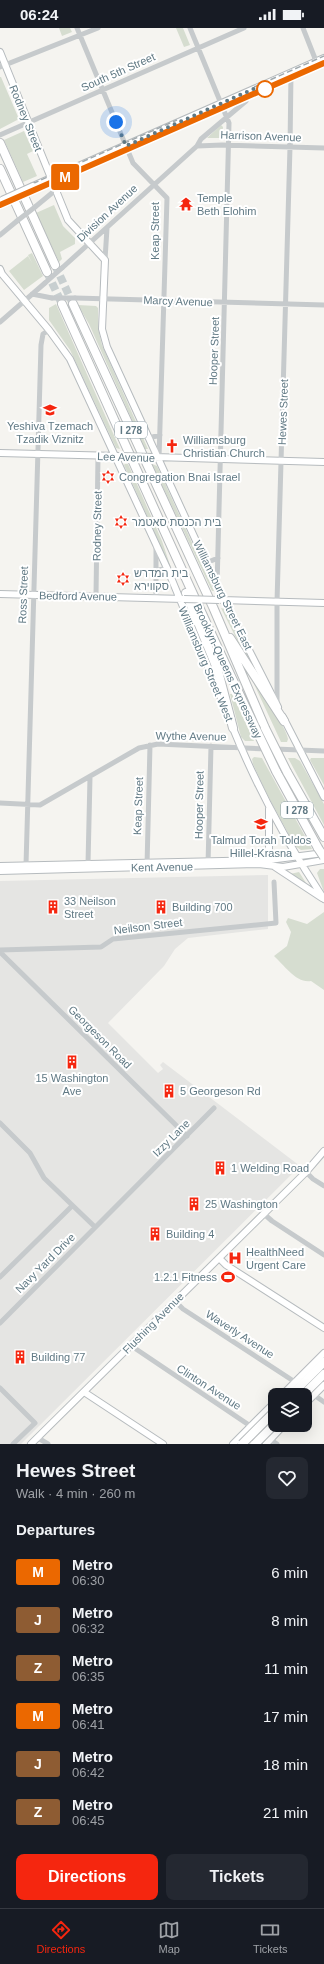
<!DOCTYPE html>
<html lang="en">
<head>
<meta charset="utf-8">
<style>
	body { margin:0; font-family:Arial,"Noto Sans Hebrew",sans-serif; background:#242831; color:#f1f3f6; height:100vh; display:flex; flex-direction:column; font-size:15px; white-space:nowrap }
	* { box-sizing:border-box; margin:0 }
	p { font-size:13px; color:#9ea1a6 }
	.icon { flex:none; width:22px; height:22px; fill:none; stroke:currentColor; stroke-width:2; stroke-linecap:round; stroke-linejoin:round }
	.map { position:relative; height:1416px; overflow:hidden }
	.details { display:flex; flex-direction:column; background:#171b24; flex:1 }
	.details>* { flex:none }
	.badge { padding:0 8px; border-radius:3px; font-size:14px; line-height:26px }
	.tools { position:absolute; left:268px; top:1360px; display:grid; gap:8px }
	.tools a { display:grid; place-items:center; width:44px; height:44px; border-radius:8px; background:#171b24; box-shadow:0 4px 16px #0002; font-size:20px }
	.you { position:absolute; width:20px; height:20px; margin:-10px; border:3px solid #fff; border-radius:50%; background:#1a73e8; box-shadow:0 0 0 6px #1a73e833 }
	.map>.badge { position:absolute; translate:-50% -50%; box-shadow:0 0 0 2px #fff }
	h2 { padding:0 16px; font-size:15px; line-height:36px }
	.round { display:grid; place-items:center; flex:none; width:42px; height:42px; border-radius:8px; background:#242831 }
	.overview { display:flex; align-items:center; justify-content:space-between; height:68px; padding:0 16px }
	h1 { font-size:19px; font-weight:700; line-height:30px }
	.cta { display:flex; gap:8px; margin-top:auto; padding:8px 16px }
	.cta a { flex:1; height:46px; border-radius:8px; background:#f5260f; color:#fff; font-size:16px; font-weight:700; line-height:46px; text-align:center }
	.cta a+a { background:#242831; color:#f1f3f6 }
	ul { padding:0; list-style:none }
	li { display:flex; align-items:center; gap:12px; height:48px; padding:0 16px }
	li div { flex:1 }
	li b { display:block; font-size:15px }
	li em { font-style:normal }
	li .badge { min-width:44px; font-weight:700; text-align:center }
	.status { display:flex; justify-content:space-between; align-items:center; height:28px; padding:0 20px; background:#171b24; direction:ltr }
	.status svg { height:11px; fill:currentColor }
	.menu { display:flex; justify-content:space-around; align-items:center; height:56px; border-top:1px solid #363941; background:#171b24; font-size:11px; color:#9ea1a6 }
	.menu a { display:grid; justify-items:center; gap:2px }
	.menu .on { color:#f5260f }
	.map>svg:first-child { display:block }
</style>
</head>
<body>
<div class="status"><b>06:24</b><svg viewBox="0 0 49 12"><path d="M0 12V9h3v3zM5 12V6h3v6zM10 12V3h3v9zM15 12V0h3v12zM26 1h20v11H26zM47 4h2v5h-2z"/></svg></div>
<div class="map">
<svg width="324" height="1416" viewBox="0 0 324 1416">
	<rect width="100%" height="100%" fill="#f5f4f0"/>
	<!-- built -->
	<path fill="#e5e5e3" d="M 268,847 L 268,901 L 188,910 L 175,921 L 164,938 L 108,995 L 158,1045 L 163,1041 L 160,1037 L 163,1034 L 300,1138 L 21,1416 L 0,1416 L 0,853 Z"/>
	<!-- green -->
	<path fill="#d6ddd0" d="M 59,0 L 70,0 L 72,4 L 62,8 Z
		M 176,0 L 183,0 L 190,17 L 184,19 Z
		M 1,49 L 19,91 L 0,101 L 0,49 Z
		M 221,97 L 223,99 L 222,110 L 207,110 Z
		M 24,103 L 33,123 L 27,126 L 37,148 L 23,154 L 4,112 Z
		M 54,177 L 63,198 L 75,210 L 75,216 L 60,224 L 62,231 L 59,234 L 36,185 Z
		M 32,225 L 43,248 L 24,262 L 9,243 L 28,228 L 32,235 L 28,227 Z
		M 56,276 L 120,421 L 116,420 L 70,322 L 49,292 L 49,280 Z
		M 78,277 L 96,278 L 98,280 L 98,300 L 102,317 L 148,421 L 145,421 L 89,296 Z
		M 125,436 L 128,436 L 162,513 L 172,543 L 124,437 Z
		M 152,436 L 157,438 L 214,563 L 212,563 Z
		M 221,580 L 224,581 L 256,643 L 246,630 Z
		M 254,656 C 262,661 287,701 288,711 L 287,714 L 281,714 Z
		M 230,666 L 232,666 L 254,713 L 245,713 L 241,709 Z
		M 254,729 L 262,730 L 312,821 L 301,822 L 295,818 L 268,768 L 253,736 L 252,731 Z
		M 288,730 L 295,730 L 300,733 L 324,776 L 324,797 Z
		M 311,730 L 324,730 L 324,757 L 310,732 Z
		M 320,841 L 324,841 L 324,864 L 317,845 Z
		M 299,844 L 308,858 L 290,846 Z
		M 324,884 L 324,962 L 311,953 C 297,956 284,937 274,928 L 287,918 L 291,904 L 286,894 L 288,890 L 307,896 Z"/>
	<g fill="none" stroke-linecap="round" stroke-linejoin="round">
		<!-- minor-tunnel -->
		<path stroke="#c8cfd0" stroke-width="5" stroke-dasharray="5 2.5" stroke-linecap="butt" d="M 52,165 L 60,158"/>
		<!-- highway-tunnel -->
		<path stroke="#c8cfd0" stroke-width="8" stroke-dasharray="8 4" stroke-linecap="butt" d="M 55,237 L 73,276
			M 47,244 L 62,276"/>
		<!-- major casing -->
		<g stroke="#b6bbbe" stroke-width="8">
			<path id="major" d="M 0,24 L 53,155
				M 33,158 L 324,30
				M 57,165 L 68,192 L 105,232 L 102,301 L 107,319 L 220,565 L 278,679
				M 0,241 L 2,246 L 49,302 L 70,331 L 167,540 L 225,680
				M 0,425 L 118,428
				M 155,429 L 324,434
				M 0,566 L 183,571
				M 222,572 L 324,575
				M 283,689 L 324,769
				M 232,698 C 257,759 287,816 324,871
				M 269,781 L 269,832
				M 0,838 L 269,832 L 324,825
				M 275,839 L 322,870
				M 0,843 L 259,836 L 283,839 L 324,832
				M 219,1230 L 226,1237 L 324,1300
				M 84,1364 L 163,1416
				M 282,1367 L 324,1325
				M 305,1376 L 324,1357
				M 31,1416 L 306,1144 L 324,1123
				M 233,1416 L 275,1374
				M 266,1416 L 284,1397"/>
		</g>
		<!-- highway casing -->
		<g stroke="#b7bbbd" stroke-width="10">
			<path id="highway" d="M 0,115 L 55,237
				M 0,141 L 47,244
				M 62,276 C 126,417 188,559 255,699
				M 73,276 L 213,579 L 265,700
				M 186,565 L 218,643 L 233,700
				M 230,610 L 284,693
				M 276,743 L 318,820
				M 287,744 L 324,809
				M 291,1367 L 324,1334
				M 303,1367 L 324,1346"/>
		</g>
		<!-- minor -->
		<path stroke="#c6cacc" stroke-width="5" d="M 77,0 L 133,135 L 167,170 L 159,430
			M 190,0 L 229,95 L 217,559
			M 303,0 L 316,33
			M 0,39 L 98,0
			M 0,107 L 244,0
			M 197,118 L 222,117 L 324,120
			M 60,158 L 84,136
			M 35,179 L 52,165
			M 0,207 L 17,193
			M 105,232 L 107,200
			M 62,240 L 197,118 L 201,111 L 246,73
			M 32,266 L 52,270
			M 75,270 L 324,277
			M 0,294 L 45,255
			M 149,410 L 160,407
			M 206,535 L 218,530
			M 155,543 L 167,540
			M 96,568 L 98,428
			M 156,570 L 156,518
			M 277,675 L 277,574 L 290,119 L 291,45
			M 275,721 L 324,723
			M 0,775 L 40,777 L 139,720 L 158,716 L 267,721
			M 88,836 L 90,749
			M 26,837 L 41,317 L 43,306 L 49,302
			M 208,837 L 211,718
			M 147,838 L 150,717
			M 0,922 L 101,919 L 113,911 L 276,895 L 274,854
			M 0,924 L 187,1108
			M 0,1095 L 30,1125 L 44,1150 L 95,1199
			M 306,1144 L 313,1151 L 324,1158
			M 264,1186 L 272,1193 L 324,1227
			M 0,1249 L 72,1178
			M 175,1273 L 183,1281 L 295,1354
			M 0,1295 L 214,1080
			M 130,1317 L 277,1416
			M 0,1360 L 35,1395 L 13,1416
			M 314,1367 L 324,1374
			M 38,1410 L 48,1416"/>
		<!-- major -->
		<use href="#major" stroke="#fff" stroke-width="6"/>
		<!-- highway -->
		<use href="#highway" stroke="#fff" stroke-width="8"/>
		<!-- rail -->
		<path stroke="#a1aaae" stroke-width="1.5" stroke-dasharray="6 3" stroke-linecap="butt" d="M 254,59 L 324,28
			M 0,170 L 177,92
			M 0,177 L 324,35"/>
		<!-- major-bridge casing -->
		<g stroke="#b6bbbe" stroke-width="8" stroke-linecap="butt">
			<path id="major-bridge" d="M 2,172 L 33,158
				M 122,428 L 152,429
				M 184,571 L 219,572"/>
		</g>
		<!-- highway-bridge casing -->
		<g stroke="#b7bbbd" stroke-width="10" stroke-linecap="butt">
			<path id="highway-bridge" d="M 255,699 L 276,743
				M 265,700 L 287,744
				M 318,820 L 324,829
				M 242,1416 L 275,1383
				M 255,1416 L 275,1396"/>
		</g>
		<!-- minor-bridge -->
		<path stroke="#c6cacc" stroke-width="5" d="M 17,193 L 35,179
			M 45,255 L 62,240
			M 52,270 L 75,270"/>
		<!-- major-bridge -->
		<use href="#major-bridge" stroke="#fff" stroke-width="6"/>
		<!-- highway-bridge -->
		<use href="#highway-bridge" stroke="#fff" stroke-width="8"/>
	</g>
	<g fill="none" stroke-linecap="round" stroke-linejoin="round">
		<!-- line casing -->
		<g stroke="#fff" stroke-width="9">
			<path id="line" d="M 0,177 L 324,35"/>
		</g>
		<!-- line -->
		<use href="#line" stroke="#eb6800" stroke-width="6"/>
		<!-- walk -->
		<path stroke="#607984" stroke-width="4" stroke-dasharray="0 7.2" d="M 116,94 L 126,118 L 269,54 L 265,61"/>
	</g>
	<!-- icons -->
	<defs>
		<g id="temple-bare" transform="scale(1.08)"><path d="M0-6L5-2H3V0L6.5 2.5H4V6H1.5V3h-3V6H-4V2.5H-6.5L-3 0V-2H-5Z" fill="#f5260f" stroke="#fff" stroke-width="2.5" paint-order="stroke"/></g>
		<g id="school-bare" transform="scale(1.08)"><path d="M0-5L7-2L0 1L-7-2ZM-4 1L0 2.5L4 1V4Q0 6-4 4Z" fill="#f5260f" stroke="#fff" stroke-width="2.5" paint-order="stroke"/></g>
		<g id="church-bare" transform="scale(1.08)"><path d="M-1.2-6h2.4v3.5h3.3v2.4h-3.3V6h-2.4V-.1h-3.3v-2.4h3.3Z" fill="#f5260f" stroke="#fff" stroke-width="2.5" paint-order="stroke"/></g>
		<g id="synagogue-bare" transform="scale(1.08)"><path d="M0-6.5L5.6 3.2H-5.6ZM0 6.5L5.6-3.2H-5.6Z" fill="#f5260f" stroke="#fff" stroke-width="2.5" paint-order="stroke"/></g>
		<g id="building-bare" transform="scale(1.08)"><path d="M-4-6H4V6H1V3H-1V6H-4ZM-2.5-4.3h1.7v1.8h-1.7ZM.8-4.3h1.7v1.8H.8ZM-2.5-1h1.7V.8h-1.7ZM.8-1h1.7V.8H.8Z" fill="#f5260f" stroke="#fff" stroke-width="2.5" paint-order="stroke"/></g>
		<g id="hospital-bare" transform="scale(1.08)"><path d="M-5-5h3v3.5h4V-5h3V5h-3V1.5h-4V5h-3Z" fill="#f5260f" stroke="#fff" stroke-width="2.5" paint-order="stroke"/></g>
		<g id="stadium-bare" transform="scale(1.08)"><path d="M0-5a6.5 5 0 1 0 0 10a6.5 5 0 1 0 0-10ZM-3.5-1.8h7v3.6h-7Z" fill="#f5260f" stroke="#fff" stroke-width="2.5" paint-order="stroke"/></g>
	</defs>
	<g fill-rule="evenodd">
		<use href="#temple-bare" x="186" y="176"/>
		<use href="#school-bare" x="50" y="382"/>
		<use href="#church-bare" x="172" y="418"/>
		<use href="#synagogue-bare" x="108" y="449"/>
		<use href="#synagogue-bare" x="121" y="494"/>
		<use href="#synagogue-bare" x="123" y="551"/>
		<use href="#school-bare" x="261" y="796"/>
		<use href="#building-bare" x="53" y="879"/>
		<use href="#building-bare" x="161" y="879"/>
		<use href="#building-bare" x="72" y="1034"/>
		<use href="#building-bare" x="169" y="1063"/>
		<use href="#building-bare" x="220" y="1140"/>
		<use href="#building-bare" x="194" y="1176"/>
		<use href="#building-bare" x="155" y="1206"/>
		<use href="#hospital-bare" x="235" y="1230"/>
		<use href="#stadium-bare" x="228" y="1249"/>
		<use href="#building-bare" x="20" y="1329"/>
	</g>
	<!-- markers -->
	<circle fill="#fff" stroke="#eb6800" stroke-width="2" cx="265" cy="61" r="8"/>
	<g text-anchor="middle" dominant-baseline="central" stroke-width="4" stroke-linejoin="round" paint-order="stroke">
		<!-- shield labels -->
		<g fill="#fff" stroke="#90a1a9" stroke-width="1">
			<rect x="115" y="394" width="32" height="16" rx="3"/>
			<rect x="281" y="774" width="32" height="16" rx="3"/>
		</g>
		<g font-size="10" font-weight="bold" fill="#607984">
			<text x="131" y="402">I 278</text>
			<text x="297" y="782">I 278</text>
		</g>
		<!-- street labels -->
		<g font-size="11" fill="#607984" stroke="#fff">
			<text transform="translate(118 44) rotate(-24)">South 5th Street</text>
			<text transform="translate(26 90) rotate(68)">Rodney Street</text>
			<text transform="translate(261 108) rotate(2)">Harrison Avenue</text>
			<text transform="translate(107 185) rotate(-43)">Division Avenue</text>
			<text transform="translate(155 203) rotate(-90)">Keap Street</text>
			<text transform="translate(178 273) rotate(2)">Marcy Avenue</text>
			<text transform="translate(214 323) rotate(-88)">Hooper Street</text>
			<text transform="translate(283 384) rotate(-88)">Hewes Street</text>
			<text transform="translate(126 429) rotate(2)">Lee Avenue</text>
			<text transform="translate(97 498) rotate(-89)">Rodney Street</text>
			<text transform="translate(23 567) rotate(-88)">Ross Street</text>
			<text transform="translate(223 567) rotate(64)">Williamsburg Street East</text>
			<text transform="translate(78 568) rotate(1)">Bedford Avenue</text>
			<text transform="translate(206 636) rotate(67)">Williamsburg Street West</text>
			<text transform="translate(228 643) rotate(65)">Brooklyn-Queens Expressway</text>
			<text transform="translate(191 708) rotate(1)">Wythe Avenue</text>
			<text transform="translate(199 777) rotate(-89)">Hooper Street</text>
			<text transform="translate(138 778) rotate(-88)">Keap Street</text>
			<text transform="translate(162 839) rotate(-1)">Kent Avenue</text>
			<text transform="translate(148 898) rotate(-7)">Neilson Street</text>
			<text transform="translate(100 1009) rotate(45)">Georgeson Road</text>
			<text transform="translate(171 1110) rotate(-45)">Izzy Lane</text>
			<text transform="translate(45 1235) rotate(-45)">Navy Yard Drive</text>
			<text transform="translate(153 1295) rotate(-45)">Flushing Avenue</text>
			<text transform="translate(240 1306) rotate(33)">Waverly Avenue</text>
			<text transform="translate(209 1359) rotate(33)">Clinton Avenue</text>
		</g>
		<!-- poi labels -->
		<g font-size="11" fill="#607984" stroke="#fff" text-anchor="start">
			<text x="197" y="170">Temple<tspan x="197" dy="13">Beth Elohim</tspan></text>
			<text x="50" y="398" text-anchor="middle">Yeshiva Tzemach<tspan x="50" dy="13">Tzadik Viznitz</tspan></text>
			<text x="183" y="412">Williamsburg<tspan x="183" dy="13">Christian Church</tspan></text>
			<text x="119" y="449">Congregation Bnai Israel</text>
			<text x="132" y="494">בית הכנסת סאטמר</text>
			<text x="134" y="545">בית המדרש<tspan x="134" dy="13">סקווירא</tspan></text>
			<text x="261" y="812" text-anchor="middle">Talmud Torah Toldos<tspan x="261" dy="13">Hillel-Krasna</tspan></text>
			<text x="64" y="873">33 Neilson<tspan x="64" dy="13">Street</tspan></text>
			<text x="172" y="879">Building 700</text>
			<text x="72" y="1050" text-anchor="middle">15 Washington<tspan x="72" dy="13">Ave</tspan></text>
			<text x="180" y="1063">5 Georgeson Rd</text>
			<text x="231" y="1140">1 Welding Road</text>
			<text x="205" y="1176">25 Washington</text>
			<text x="166" y="1206">Building 4</text>
			<text x="246" y="1224">HealthNeed<tspan x="246" dy="13">Urgent Care</tspan></text>
			<text x="217" y="1249" text-anchor="end">1.2.1 Fitness</text>
			<text x="31" y="1329">Building 77</text>
		</g>
	</g>
</svg>
<div class="tools">
<a><svg class="icon" aria-label="layers" viewBox="0 0 24 24"><path d="M12 4l9 5-9 5-9-5zM3 14l9 5 9-5"/></svg></a>
</div>
<div class="you" style="left:116px;top:94px"></div>
<b class="badge" style="left:65px;top:149px;background:#eb6800;color:#fff">M</b>
</div>
<section class="details">
<div class="overview"><div><h1>Hewes Street</h1><p>Walk · 4 min · 260 m</p></div><a class="round"><svg class="icon" aria-label="heart" viewBox="0 0 24 24"><path d="M12 20l-8-8c-3-5 5-10 8-4 3-6 11-1 8 4z"/></svg></a></div>
<h2>Departures</h2>
<ul>
<li><span class="badge" style="background:#eb6800;color:#fff">M</span><div><b>Metro</b><p>06:30</p></div><em>6 min</em></li>
<li><span class="badge" style="background:#8e5c33;color:#fff">J</span><div><b>Metro</b><p>06:32</p></div><em>8 min</em></li>
<li><span class="badge" style="background:#8e5c33;color:#fff">Z</span><div><b>Metro</b><p>06:35</p></div><em>11 min</em></li>
<li><span class="badge" style="background:#eb6800;color:#fff">M</span><div><b>Metro</b><p>06:41</p></div><em>17 min</em></li>
<li><span class="badge" style="background:#8e5c33;color:#fff">J</span><div><b>Metro</b><p>06:42</p></div><em>18 min</em></li>
<li><span class="badge" style="background:#8e5c33;color:#fff">Z</span><div><b>Metro</b><p>06:45</p></div><em>21 min</em></li>
</ul>
<div class="cta"><a>Directions</a><a>Tickets</a></div>
</section>
<nav class="menu">
<a class="on"><svg class="icon" aria-label="directions" viewBox="0 0 24 24"><path d="M12 3l9 9-9 9-9-9zM9 14v-3h6M13 9l2 2-2 2"/></svg>Directions</a>
<a><svg class="icon" aria-label="map" viewBox="0 0 24 24"><path d="M3 6l6-2 6 2 6-2v14l-6 2-6-2-6 2zM9 4v14M15 6v14"/></svg>Map</a>
<a><svg class="icon" aria-label="tickets" viewBox="0 0 24 24"><path d="M3 7h18v10H3zM15 7v10"/></svg>Tickets</a>
</nav>
</body>
</html>
